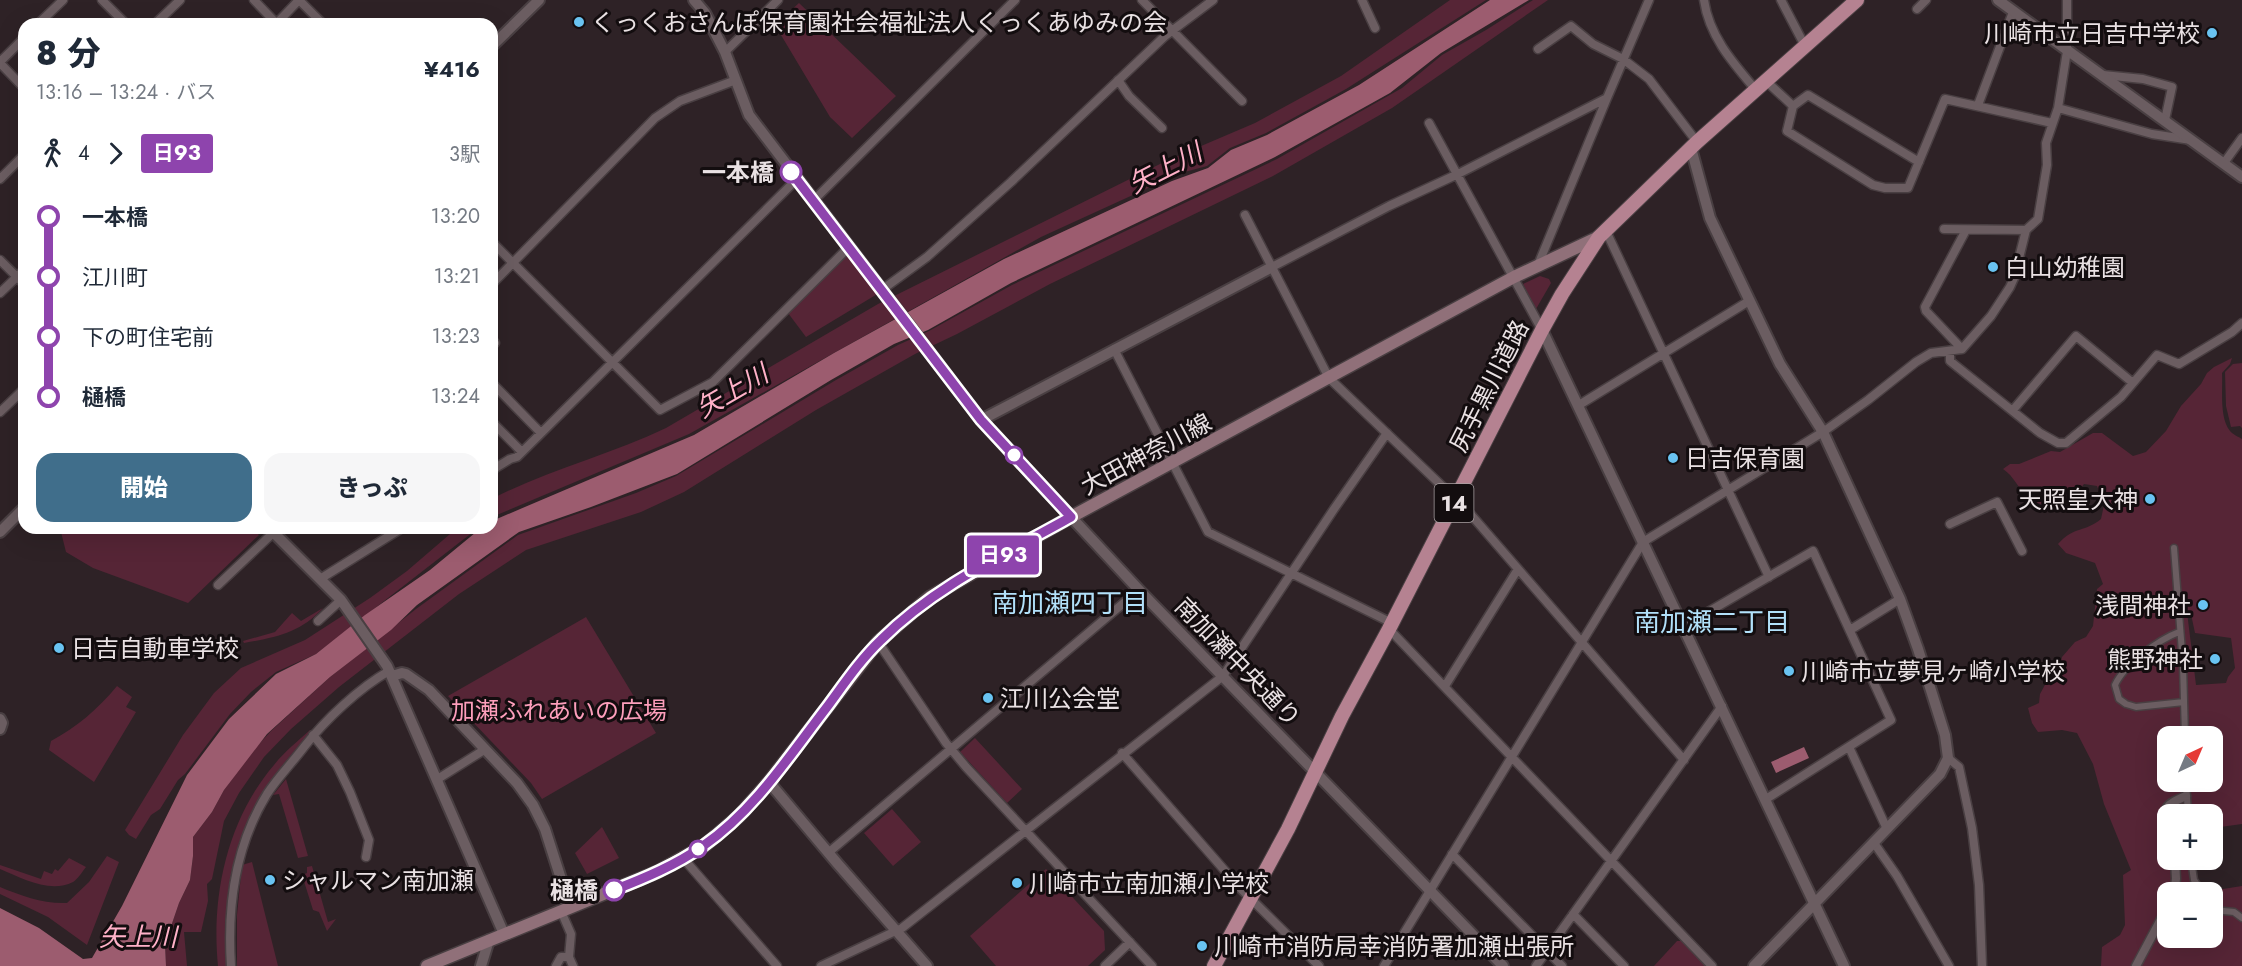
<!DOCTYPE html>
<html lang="ja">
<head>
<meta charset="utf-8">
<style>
	body { margin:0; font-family:Jost,"Noto Sans JP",sans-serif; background:#f6f6f7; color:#1f2937; height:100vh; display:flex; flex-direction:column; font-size:22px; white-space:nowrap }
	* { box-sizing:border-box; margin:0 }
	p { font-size:20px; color:#747a83 }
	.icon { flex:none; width:33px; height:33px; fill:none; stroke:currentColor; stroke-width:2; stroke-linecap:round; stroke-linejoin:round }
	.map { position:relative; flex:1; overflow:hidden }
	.side { position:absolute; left:18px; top:18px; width:480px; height:516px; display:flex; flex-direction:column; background:#fff; border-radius:18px; box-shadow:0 6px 24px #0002 }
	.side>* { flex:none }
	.badge { padding:0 12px; border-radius:4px; font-size:21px; line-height:39px }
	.needle { width:39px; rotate:44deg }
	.tools { position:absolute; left:2157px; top:726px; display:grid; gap:12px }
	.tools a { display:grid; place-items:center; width:66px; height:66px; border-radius:12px; background:#fff; box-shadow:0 6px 24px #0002; font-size:30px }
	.map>.badge { position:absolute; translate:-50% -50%; box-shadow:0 0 0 3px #fff }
	.legs { display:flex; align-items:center; gap:9px; height:66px; padding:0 18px; font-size:20px }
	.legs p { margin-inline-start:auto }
	.overview { display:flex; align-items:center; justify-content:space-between; height:102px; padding:0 18px }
	h1 { font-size:33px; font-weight:800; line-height:45px }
	.cta { display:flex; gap:12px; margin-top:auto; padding:12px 18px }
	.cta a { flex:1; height:69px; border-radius:18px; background:#406e8b; color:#fff; font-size:24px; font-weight:800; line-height:69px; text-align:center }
	.cta a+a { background:#f6f6f7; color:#1f2937 }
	ul { padding:0 18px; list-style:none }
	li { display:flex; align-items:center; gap:21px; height:60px; font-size:22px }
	li i { display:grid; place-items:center; width:9px; height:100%; margin:0 8px; background:currentColor }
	li i::after { content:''; width:15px; height:15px; margin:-8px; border:4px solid; border-radius:50%; background:#fff }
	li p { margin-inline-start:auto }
	li:first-child i { background:linear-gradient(#0000 50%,currentColor 0) }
	li:last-child i { background:linear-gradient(currentColor 50%,#0000 0) }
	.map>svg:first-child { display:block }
</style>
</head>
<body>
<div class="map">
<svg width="2242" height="966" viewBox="0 0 2242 966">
	<rect width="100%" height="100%" fill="#2e2226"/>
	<!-- green -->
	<path fill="#562536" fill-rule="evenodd" d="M 1450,0 L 1486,0 L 1346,89 L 1266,133 L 1230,148 L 1207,166 L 1181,173 L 1041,237 L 689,434 L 492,517 L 492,499 C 547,470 610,455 666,428 L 878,304 L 1166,161 L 1255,123 L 1341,76 Z
		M 1533,0 L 1548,0 L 1392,108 L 1273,176 L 1050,284 L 957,334 L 915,354 L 816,410 L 684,492 L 641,512 L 526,550 L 459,594 L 339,687 L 291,729 L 264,757 L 239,793 L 224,821 L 212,879 L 207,884 L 208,901 L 201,932 L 184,932 L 187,966 L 166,966 L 165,944 L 179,903 L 190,880 L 193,856 L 193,837 L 212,812 L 224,790 L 248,756 L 271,731 L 330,677 L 416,609 L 518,535 L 636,493 L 676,476 L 836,380 L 898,345 L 929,331 L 1012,285 L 1277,159 L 1402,88 L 1442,55 L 1486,30 Z
		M 799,3 L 896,96 L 852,138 L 830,117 L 775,25 Z
		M 847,253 L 879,293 L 806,337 L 788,313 Z
		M 1540,276 L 1549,279 L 1551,283 L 1536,309 L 1523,284 Z
		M 2232,358 L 2230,364 L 2222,373 C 2223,389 2219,418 2230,431 C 2232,434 2239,437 2242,439 L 2242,824 L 2213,828 L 2212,814 L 2168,814 L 2168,860 L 2195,860 L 2196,876 L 2204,892 L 2242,886 L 2242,966 L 2101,966 L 2102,947 L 2120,935 L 2125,925 L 2123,875 L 2131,870 L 2104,804 L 2093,764 L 2077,733 L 2062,730 L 2038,732 L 2032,723 L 2028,708 L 2039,703 L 2040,694 L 2046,683 L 2057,680 L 2062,657 L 2075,642 L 2086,637 L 2093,626 L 2097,589 L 2103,584 L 2095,563 L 2066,553 L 2058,544 C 2074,526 2086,532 2101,519 L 2104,505 L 2097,486 L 2084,484 L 2080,489 L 2055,490 L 2051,500 L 2043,505 C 2039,503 2033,501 2029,498 C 2019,490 2014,476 2003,469 L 2010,464 L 2019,464 L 2051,451 L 2060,452 L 2093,433 L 2102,433 L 2133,456 L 2146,452 L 2166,431 L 2181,406 L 2201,384 L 2207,373 L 2214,367 ZM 2187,612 L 2191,614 L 2195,633 L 2231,638 L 2235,668 L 2228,677 L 2226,683 L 2196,685 ZM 2168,736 L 2212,736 L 2212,782 L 2168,782 ZM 2168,892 L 2212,892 L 2212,938 L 2168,938 Z
		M 2242,363 L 2242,428 L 2240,426 L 2231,427 L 2226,406 L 2225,372 L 2233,364 Z
		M 60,528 L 252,528 L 259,535 L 188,603 L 93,568 L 66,552 Z
		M 457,528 L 478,528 L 316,654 L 276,672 L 251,692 L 230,714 L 185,774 L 178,780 L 160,809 L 151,815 L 136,839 L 129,835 L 125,830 L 183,735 L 214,693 L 241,668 L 305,640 L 370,598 L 407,571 Z
		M 323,608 C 300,633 277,637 244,643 L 243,641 L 275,632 L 292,613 L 301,621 Z
		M 586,617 L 656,733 L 542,799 L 531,783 L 448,696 Z
		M 117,686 L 132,697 L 126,707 L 136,712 L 94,782 L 49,750 L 51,741 C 77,727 98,709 117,686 Z
		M 310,730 L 311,731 C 294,752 274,773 260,797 C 230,848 222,907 227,966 L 218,966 C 211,896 227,820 274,765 C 284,752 298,741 310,730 Z
		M 975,738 L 1022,789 L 1007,803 L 960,752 Z
		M 286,779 L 308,856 L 298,858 L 279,794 L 273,795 Z
		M 892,809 L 921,842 L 893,866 L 864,833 Z
		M 602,827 L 619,858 L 587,874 L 575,853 Z
		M 107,856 L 119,862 L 87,945 L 48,917 L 0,894 L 0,887 C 22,896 43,904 67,903 L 89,882 Z
		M 69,858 L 86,867 C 82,872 78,879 73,882 C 50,894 22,878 0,869 L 0,865 L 41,879 L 44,871 L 52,874 L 55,869 L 58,871 Z
		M 252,862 L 278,966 L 237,966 L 237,915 L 242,865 Z
		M 312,866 L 328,922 L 336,919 L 327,931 L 319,912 L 313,910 L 302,875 L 307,873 L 307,867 Z
		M 1046,869 L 1104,931 L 1105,950 L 1088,966 L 996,966 L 970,936 Z
		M 1677,941 L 1682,941 L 1706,966 L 1654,966 Z"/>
	<!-- water -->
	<path fill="#9c5c6f" d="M 1490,0 L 1529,0 L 1441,53 L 1390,93 L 1275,157 L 1011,283 L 928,330 L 894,344 L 831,380 L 677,474 L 591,507 L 519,532 L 417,605 L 391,630 L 330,677 L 267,734 L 224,790 L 212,812 L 193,837 L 193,856 L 190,880 L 179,903 L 165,944 L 166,966 L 0,966 L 0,908 L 39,928 L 83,959 L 92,958 L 122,906 L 187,775 L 229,719 L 276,674 L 316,654 L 365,615 L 430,570 L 481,528 L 492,528 L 492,521 L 694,435 L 834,353 L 1004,259 L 1172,181 L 1208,168 L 1231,150 L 1267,135 L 1359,85 Z
		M 1804,747 L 1809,758 L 1776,773 L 1771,762 Z"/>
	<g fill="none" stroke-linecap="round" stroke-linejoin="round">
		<!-- pedestrian casing -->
		<g stroke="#493f42" stroke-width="9">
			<path id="pedestrian" d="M 2174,548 L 2183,665 L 2185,736
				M 2179,632 C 2158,640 2124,665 2115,685 L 2119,699 L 2126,704 L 2136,707 L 2184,702
				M 2186,782 L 2188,814
				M 2191,860 L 2194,880 L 2202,892
				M 2212,907 L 2214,910 L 2234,912 L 2242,918"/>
		</g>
		<!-- minor casing -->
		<g stroke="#493f42" stroke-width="11">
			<path id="minor" d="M 102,0 L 126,24
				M 254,0 L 277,24
				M 299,0 L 323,24
				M 1142,0 L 1242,101
				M 1362,0 L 1375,28
				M 1704,0 C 1709,36 1733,63 1756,90
				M 1781,0 L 1805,46
				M 1917,9 L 1926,0
				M 38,24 L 63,0
				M 155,24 L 180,0
				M 276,24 L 299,0
				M 1538,49 L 1571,26 L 1593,44 L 1623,59 L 1649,79 L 1697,142
				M 725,52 L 778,0
				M 0,62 L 24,38
				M 0,63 L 24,88
				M 2103,75 L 2143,79 L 2172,87 L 2165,120
				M 1118,80 L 1129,96 L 1162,128
				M 1766,81 L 1793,106 L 1787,131 L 1873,185 L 1885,188 L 1908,188 L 1945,99 L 2052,123
				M 1978,105 L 2013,12
				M 1793,106 L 1808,95 L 1919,162
				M 2058,108 L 2152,134 L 2191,140
				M 1429,123 L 1542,330
				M 2224,163 L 2242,138
				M 0,179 L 24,155
				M 814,200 L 1015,0
				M 1245,215 L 1329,378 L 1466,509 L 1684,760
				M 1944,229 L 2026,230
				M 1606,231 L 1769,577
				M 492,242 L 660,410 L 713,382 L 849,247
				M 0,260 L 24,284
				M 1538,265 L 1607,98
				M 1272,267 L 1389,206 L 1458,174 L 1607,98 L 1649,0
				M 492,284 L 655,118 L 680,101 L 736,80
				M 883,289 L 927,257 L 1011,182 L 1165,36 L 1213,0
				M 0,293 L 24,270
				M 492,340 L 495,343
				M 1114,349 L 1208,532 L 1392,623
				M 1962,349 L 1926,311 L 1925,307 L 1966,230
				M 1950,352 L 1950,361 L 2040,433 L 2058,443 L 2066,443 L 2121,397 L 2157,355 L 2179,364 L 2232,332 L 2242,323
				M 494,385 L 541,433
				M 1579,405 L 1749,301
				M 2013,410 L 2076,336 L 2133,383
				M 0,412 L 24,389
				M 492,422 L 522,452
				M 492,470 L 510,459 L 517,457 L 797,179
				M 1950,524 L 1997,502 L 2022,551
				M 320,579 L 402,528
				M 218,585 L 273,533
				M 318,621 L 341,600
				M 1684,626 L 1813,551 L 1891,720 L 1766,799
				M 1389,629 L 1712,966
				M 1850,630 L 1900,599
				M 878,642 L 946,743 L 966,767 L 1152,966
				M 1445,686 L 1518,569
				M 313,735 L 337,765 L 350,792 L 369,840 L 366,857
				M 1849,747 L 1887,829
				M 1122,753 L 1240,888 L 1319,966
				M 1948,758 L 1959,767 L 1972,828 L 1979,885 L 1982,966
				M 436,780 L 484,750
				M 2168,830 C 2162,807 2165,805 2186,796
				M 1874,843 L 1897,876 L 1949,966
				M 828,853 L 1139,590
				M 1452,854 L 1562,966
				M 683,858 L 777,966
				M 2174,892 L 2176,879 L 2175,860
				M 561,911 L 571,934 L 569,957 L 573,966
				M 1573,914 L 1624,966
				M 231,966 C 227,906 235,846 267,794 C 278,777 292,763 304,747 C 325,720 359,688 389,671
				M 556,966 L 561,957 L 569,957
				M 821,966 L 902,928 L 1223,676 L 1334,509 L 1387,433
				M 1105,966 L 1130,942
				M 1384,966 L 1643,542 L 1823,432 L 1868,400 L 1916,362 L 1931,353 L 1962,349 L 1991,316 L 2010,287 L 2014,278 L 2026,230 L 2038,219 L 2047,165 L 2046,143 L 2058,108 L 2067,51 L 2067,0
				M 1536,966 L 1722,706
				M 2136,966 L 2168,906"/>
		</g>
		<!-- tertiary casing -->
		<g stroke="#493f42" stroke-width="14">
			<path id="tertiary" d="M 694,0 L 705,13 L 725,52 L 749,115 L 981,420 L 1139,590 L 1503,966
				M 1998,0 L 2242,177
				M 492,46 L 539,0
				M 1691,148 L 1710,218 L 1780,364 L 1823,432 L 1900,599 L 1918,649 L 1945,735 L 1948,758 L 1940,774 L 1754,966
				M 1542,330 L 1844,966
				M 981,420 L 1272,267
				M 269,528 L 341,600 L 387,666 L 504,934
				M 0,532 L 24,508
				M 392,676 L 402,673 L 406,674 L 429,690 L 517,783 L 533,805 L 545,829 L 570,907
				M 0,719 L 2,723 L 0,729
				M 769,782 L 837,863 L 927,966
				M 481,966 L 489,940"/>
		</g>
		<!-- secondary casing -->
		<g stroke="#493f42" stroke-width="15">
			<path id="secondary" d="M 427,966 L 657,872 L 704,846 L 739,816 L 769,782 L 878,642 L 930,597 L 1071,517 L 1514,277 L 1599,237"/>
		</g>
		<!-- primary casing -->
		<g stroke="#493f42" stroke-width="16">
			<path id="primary" d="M 1214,966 L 1288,829 L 1342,716 L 1389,629 L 1542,330 L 1562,294 L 1599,237 L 1697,142 L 1857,0"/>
		</g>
		<!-- pedestrian -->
		<use href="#pedestrian" stroke="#6b5d61" stroke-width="6"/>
		<!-- minor -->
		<use href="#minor" stroke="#6b5d61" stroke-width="8"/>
		<!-- tertiary -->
		<use href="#tertiary" stroke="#6b5d61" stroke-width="10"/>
		<!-- secondary -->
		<use href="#secondary" stroke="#907079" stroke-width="12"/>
		<!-- primary -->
		<use href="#primary" stroke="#b58291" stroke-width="14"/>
	</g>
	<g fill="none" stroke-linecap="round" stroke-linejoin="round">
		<!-- line-1 casing -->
		<g stroke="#fff" stroke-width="14">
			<path id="line-1" d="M 614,890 C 645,878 676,865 703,846 C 754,811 790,755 827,707 C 844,684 860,660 881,640 C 935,586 1005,554 1071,517 L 981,420 L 791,172"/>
		</g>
		<!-- line-1 -->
		<use href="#line-1" stroke="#8e44ad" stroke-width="9"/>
	</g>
	<!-- markers -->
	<g fill="#69c3f1" stroke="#130d0f" stroke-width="2">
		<circle cx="579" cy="22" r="6"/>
		<circle cx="2212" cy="33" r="6"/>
		<circle cx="1993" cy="267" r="6"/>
		<circle cx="1673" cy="458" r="6"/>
		<circle cx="2150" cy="499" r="6"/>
		<circle cx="2203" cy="605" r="6"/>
		<circle cx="59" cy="648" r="6"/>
		<circle cx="2215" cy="659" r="6"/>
		<circle cx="1789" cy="671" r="6"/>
		<circle cx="988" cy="698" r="6"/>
		<circle cx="270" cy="880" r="6"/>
		<circle cx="1017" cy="883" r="6"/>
		<circle cx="1202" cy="946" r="6"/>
	</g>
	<g fill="#fff" stroke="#8e44ad" stroke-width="3">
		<circle cx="791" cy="172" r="10"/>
		<circle cx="1014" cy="455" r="8"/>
		<circle cx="698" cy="849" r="8"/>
		<circle cx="614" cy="890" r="10"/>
	</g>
	<g text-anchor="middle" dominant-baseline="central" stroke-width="6" stroke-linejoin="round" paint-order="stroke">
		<!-- shield labels -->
		<rect fill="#130d0f" stroke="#a9a1a3" stroke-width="1.5" x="1434.5" y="484" width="39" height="38" rx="4.5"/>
		<g font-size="22" font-weight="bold" fill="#e9e1e3">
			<text x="1454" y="503">14</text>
		</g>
		<!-- poi labels -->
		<g font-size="24" fill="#e9e1e3" stroke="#130d0f" text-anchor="start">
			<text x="591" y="22">くっくおさんぽ保育園社会福祉法人くっくあゆみの会</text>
			<text x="2200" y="33" text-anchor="end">川崎市立日吉中学校</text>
			<text x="2005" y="267">白山幼稚園</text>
			<text x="1685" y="458">日吉保育園</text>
			<text x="2138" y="499" text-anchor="end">天照皇大神</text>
			<text x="2191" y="605" text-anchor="end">浅間神社</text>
			<text x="71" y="648">日吉自動車学校</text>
			<text x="2203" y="659" text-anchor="end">熊野神社</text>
			<text x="1801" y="671">川崎市立夢見ヶ崎小学校</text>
			<text x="1000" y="698">江川公会堂</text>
			<text x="282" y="880">シャルマン南加瀬</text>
			<text x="1029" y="883">川崎市立南加瀬小学校</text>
			<text x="1214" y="946">川崎市消防局幸消防署加瀬出張所</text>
		</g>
		<!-- stop labels -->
		<g font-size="24" font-weight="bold" fill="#e9e1e3" stroke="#130d0f" text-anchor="end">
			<text x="774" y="172">一本橋</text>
			<text x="598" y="890">樋橋</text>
		</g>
		<!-- street labels -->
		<g font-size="24" fill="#e9e1e3" stroke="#130d0f">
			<text transform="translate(1489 386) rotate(-63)">尻手黒川道路</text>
			<text transform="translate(1146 454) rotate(-28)">大田神奈川線</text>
			<text transform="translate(1238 662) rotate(46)">南加瀬中央通り</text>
		</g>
		<!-- park labels -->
		<g font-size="24" fill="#fd9ebb" stroke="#130d0f">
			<text x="559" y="710">加瀬ふれあいの広場</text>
		</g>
		<!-- water labels -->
		<g font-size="26" font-style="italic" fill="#ffb1c8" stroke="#130d0f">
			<text transform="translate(1165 168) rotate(-27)">矢上川</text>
			<text transform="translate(732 391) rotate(-30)">矢上川</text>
			<text x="138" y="937">矢上川</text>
		</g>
		<!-- neighbourhood labels -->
		<g font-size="26" fill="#b2e1fa" stroke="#130d0f">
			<text x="1070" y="603">南加瀬四丁目</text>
			<text x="1712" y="622">南加瀬二丁目</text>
		</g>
	</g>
</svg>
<div class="tools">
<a><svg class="needle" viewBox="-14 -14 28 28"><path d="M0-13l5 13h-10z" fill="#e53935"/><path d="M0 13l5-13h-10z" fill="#747a83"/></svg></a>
<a>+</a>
<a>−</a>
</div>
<b class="badge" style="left:1003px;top:555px;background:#8e44ad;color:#fff">日93</b>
<section class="side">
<div class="overview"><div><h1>8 分</h1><p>13:16 – 13:24 · バス</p></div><b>¥416</b></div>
<div class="legs"><svg class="icon" aria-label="walk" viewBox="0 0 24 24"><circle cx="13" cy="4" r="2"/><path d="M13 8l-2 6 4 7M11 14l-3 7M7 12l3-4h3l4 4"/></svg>4<svg class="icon" aria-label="forward" viewBox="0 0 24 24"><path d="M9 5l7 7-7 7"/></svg><b class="badge" style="background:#8e44ad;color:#fff">日93</b><p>3駅</p></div>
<ul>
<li><i style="color:#8e44ad"></i><b>一本橋</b><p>13:20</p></li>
<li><i style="color:#8e44ad"></i><span>江川町</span><p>13:21</p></li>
<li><i style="color:#8e44ad"></i><span>下の町住宅前</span><p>13:23</p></li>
<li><i style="color:#8e44ad"></i><b>樋橋</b><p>13:24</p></li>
</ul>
<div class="cta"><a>開始</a><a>きっぷ</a></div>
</section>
</div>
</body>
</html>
